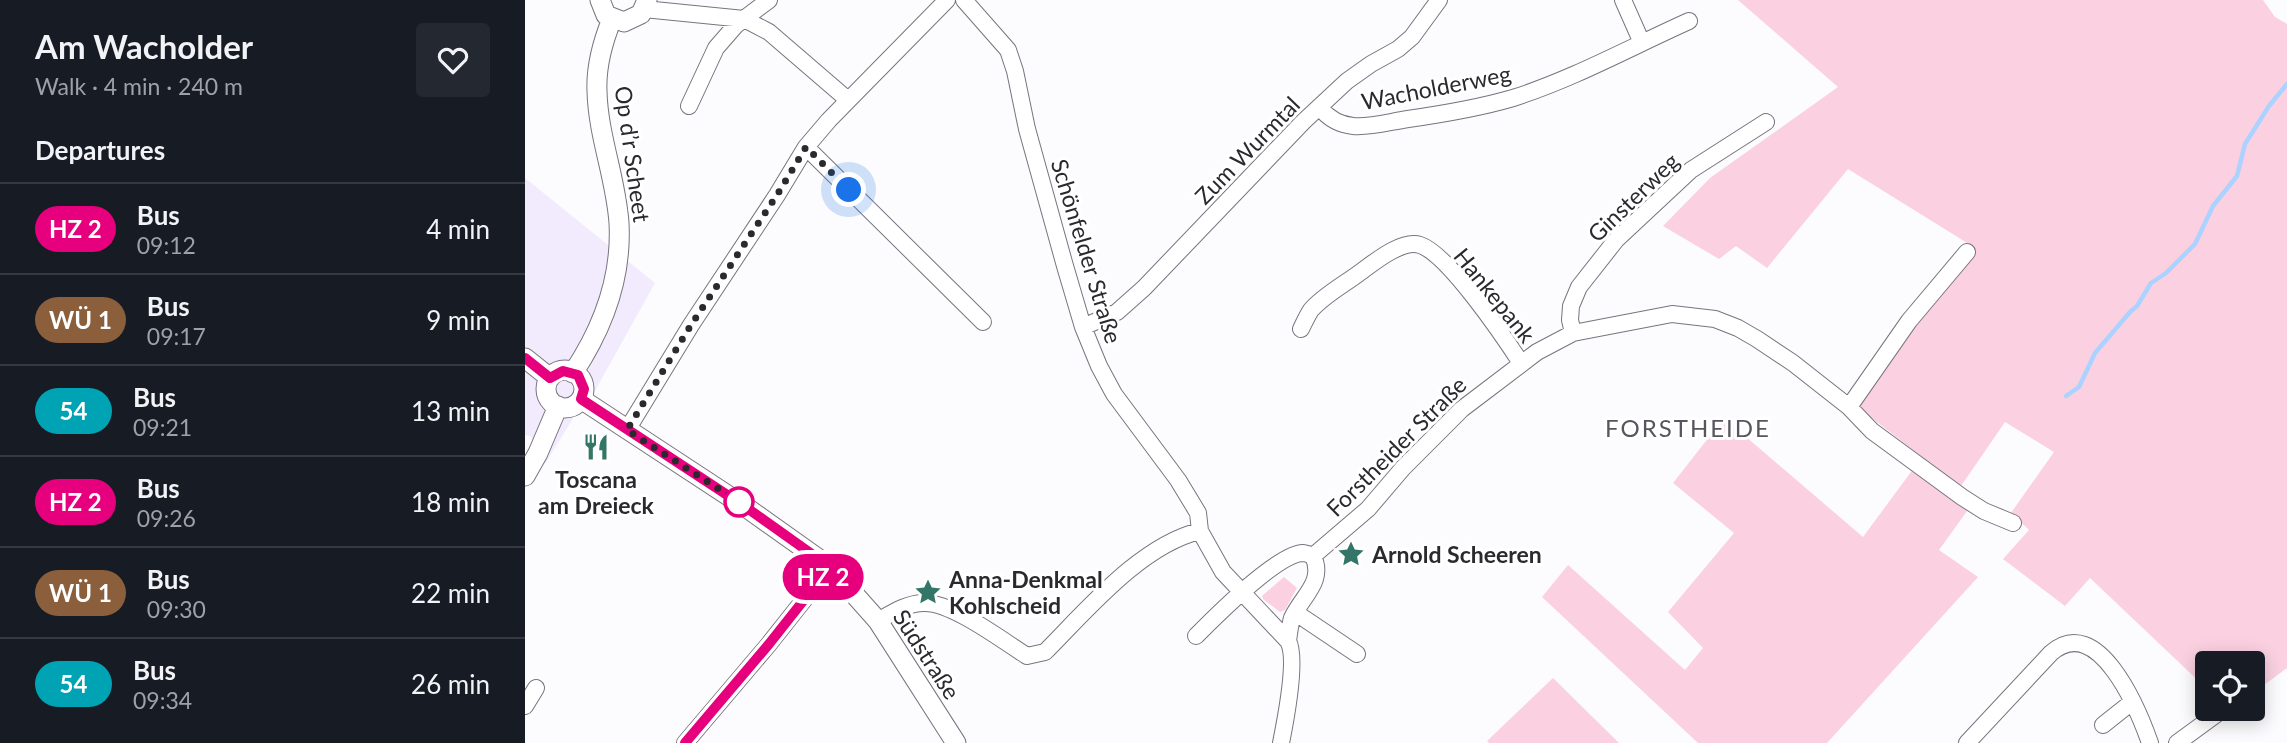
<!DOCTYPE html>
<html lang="en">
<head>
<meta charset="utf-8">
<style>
	body { margin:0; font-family:Lato,sans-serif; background:#242831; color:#f1f3f6; height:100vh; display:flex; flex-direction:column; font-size:26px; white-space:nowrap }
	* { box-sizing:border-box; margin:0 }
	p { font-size:23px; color:#9ea1a6 }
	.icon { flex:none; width:38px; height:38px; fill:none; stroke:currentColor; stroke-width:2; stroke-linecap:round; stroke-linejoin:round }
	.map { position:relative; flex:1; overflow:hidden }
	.panel { display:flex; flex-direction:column; background:#171b24; width:525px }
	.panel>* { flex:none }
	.badge { padding:0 14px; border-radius:23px; font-size:24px; line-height:46px }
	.controls { position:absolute; left:1670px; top:651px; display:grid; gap:14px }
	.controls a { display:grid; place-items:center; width:70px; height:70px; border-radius:7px; background:#171b24; box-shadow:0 4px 18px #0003; font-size:35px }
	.you { position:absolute; width:35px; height:35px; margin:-18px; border:5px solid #fff; border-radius:50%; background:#1a73e8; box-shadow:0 0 0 10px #1a73e833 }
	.map>.badge { position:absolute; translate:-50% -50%; box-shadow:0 0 0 4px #fff }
	h2 { padding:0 35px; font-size:26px; line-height:63px }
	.round { display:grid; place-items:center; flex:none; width:74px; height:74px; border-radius:7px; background:#242831 }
	.summary { display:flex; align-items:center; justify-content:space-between; height:119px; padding:0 35px }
	h1 { font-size:33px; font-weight:700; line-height:52px }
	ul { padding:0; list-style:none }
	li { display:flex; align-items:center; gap:21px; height:91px; padding:0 35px; border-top:2px solid #363941 }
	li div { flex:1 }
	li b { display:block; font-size:26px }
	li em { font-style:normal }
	li .badge { min-width:77px; font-weight:700; text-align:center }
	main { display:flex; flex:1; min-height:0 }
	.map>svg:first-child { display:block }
</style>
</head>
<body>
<main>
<section class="panel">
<div class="summary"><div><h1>Am Wacholder</h1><p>Walk · 4 min · 240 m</p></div><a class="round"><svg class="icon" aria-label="heart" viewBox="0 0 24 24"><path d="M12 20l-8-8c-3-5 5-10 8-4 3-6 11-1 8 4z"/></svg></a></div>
<h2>Departures</h2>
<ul>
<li><span class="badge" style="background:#e6007e;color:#fff">HZ 2</span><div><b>Bus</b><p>09:12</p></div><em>4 min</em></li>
<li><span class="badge" style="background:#8b5e3c;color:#fff">WÜ 1</span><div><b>Bus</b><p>09:17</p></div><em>9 min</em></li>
<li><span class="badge" style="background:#00a3b4;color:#fff">54</span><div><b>Bus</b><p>09:21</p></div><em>13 min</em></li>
<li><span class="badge" style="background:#e6007e;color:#fff">HZ 2</span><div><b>Bus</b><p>09:26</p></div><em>18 min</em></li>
<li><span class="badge" style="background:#8b5e3c;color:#fff">WÜ 1</span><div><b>Bus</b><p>09:30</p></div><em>22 min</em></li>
<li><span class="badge" style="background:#00a3b4;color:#fff">54</span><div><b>Bus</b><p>09:34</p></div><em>26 min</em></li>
</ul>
</section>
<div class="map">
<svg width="1762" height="743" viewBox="0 0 1762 743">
	<rect width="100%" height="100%" fill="#fcfbfd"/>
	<!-- built -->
	<path fill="#f2ebfe" d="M 0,178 L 130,283 L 67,396 L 57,410 L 50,415 L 20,464 L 5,436 L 0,435 Z"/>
	<!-- green -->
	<path fill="#fbd1e2" d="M 1213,0 L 1738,0 L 1750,17 L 1762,24 L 1762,668 L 1727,694 L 1727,663 L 1682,663 L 1682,689 L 1565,578 L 1540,606 L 1478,559 L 1504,530 L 1486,513 L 1529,452 L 1480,422 L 1436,486 L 1445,507 L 1414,550 L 1453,577 L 1302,743 L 1173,743 L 1017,597 L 1043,565 L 1160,670 L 1178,648 L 1143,612 L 1209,533 L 1148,483 L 1199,418 L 1338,537 L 1397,457 L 1334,408 L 1447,246 L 1323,169 L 1242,268 L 1211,246 L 1194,259 L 1138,226 L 1185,178 L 1313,87 Z
		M 759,577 L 772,588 L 760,610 L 755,612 L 738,599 L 737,596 Z
		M 1028,678 L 1094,743 L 964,743 L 962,741 Z"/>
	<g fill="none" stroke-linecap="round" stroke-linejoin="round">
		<!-- stream -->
		<path stroke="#acd2ff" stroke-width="4.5" d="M 1541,396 L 1554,387 L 1570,353 L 1605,312 L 1612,306 L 1626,283 L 1641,273 L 1670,244 L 1688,206 L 1712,176 L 1720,144 L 1744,106 L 1762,84"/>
		<!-- minor casing -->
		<g stroke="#78747f" stroke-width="18">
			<path id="minor" d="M 439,0 L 483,50 L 490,71 L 502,129 L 540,266 L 558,327 L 574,366 L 589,394 L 653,480 L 673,513 L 675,531 L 698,572 L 763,641
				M 1098,0 L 1117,43
				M 119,9 L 219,19 L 244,32 L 323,100
				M 164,106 L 191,48 L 211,25 L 244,0
				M 795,108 C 819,137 850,124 883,119 C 918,114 954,108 988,98 C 1048,79 1106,47 1164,21
				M 281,147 L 458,322
				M 558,327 L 592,312 L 619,288 L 778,122 L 822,81 L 846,64 L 873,49 L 887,37 L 914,0
				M 776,329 C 779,323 782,316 786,310 C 798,296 818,285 833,274 C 847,264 876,239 895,245 C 923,254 979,337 996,363
				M 1048,333 L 1045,320 L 1046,306 L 1054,287 L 1091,240 L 1166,170 L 1241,122
				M 1324,407 L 1384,321 L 1442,252
				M 102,430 L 166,325 L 252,195 L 281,147 L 304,120 L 422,0
				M 788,556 L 843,509 L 878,468 L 937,409 L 1012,352 L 1048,333 L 1147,314 L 1190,319 L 1213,328 L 1232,339 L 1268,363 L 1324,407 L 1347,431 L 1437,497 L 1459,511 L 1488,523
				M 771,613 L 832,654
				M 353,621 C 367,613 382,603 399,603 C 427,602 478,641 502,656 L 520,652 C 562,610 616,545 675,531
				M 671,636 C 690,617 752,554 778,553 C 781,553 785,555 788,556 C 800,582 777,596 767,618 C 765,625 764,634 763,641 C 773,658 760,723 756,743
				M 0,706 L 11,688
				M 1578,725 L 1607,702
				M 160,743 L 244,644 L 305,567
				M 1442,743 L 1526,653 C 1573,612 1613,709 1625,743
				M 1652,743 L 1693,713"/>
		</g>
		<!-- tertiary casing -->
		<g stroke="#78747f" stroke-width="21">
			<path id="tertiary" d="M 75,0 L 81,15 L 99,22 L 116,14 L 122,0
				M 0,358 L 25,378
				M21 389a19 19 0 1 1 38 0a19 19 0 1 1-38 0Z
				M 48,373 C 78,328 97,278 94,223 C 91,178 73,136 72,91 C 71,68 78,41 87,19
				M 56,399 L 222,508 L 305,567 L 353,621 L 431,743
				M 0,476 L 13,453 L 33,406"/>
		</g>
		<!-- minor -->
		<use href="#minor" stroke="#fff" stroke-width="16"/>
		<!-- tertiary -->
		<use href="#tertiary" stroke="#fff" stroke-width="19"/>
	</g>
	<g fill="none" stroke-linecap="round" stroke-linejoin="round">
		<!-- line casing -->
		<g stroke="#fff" stroke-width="16">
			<path id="line" d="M 0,358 L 25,378 L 38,371 L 53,375 L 59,389 L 56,399 L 222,508 L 305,567 L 244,644 L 160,743"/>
		</g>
		<!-- line -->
		<use href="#line" stroke="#e6007e" stroke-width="10"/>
		<!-- walk -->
		<path stroke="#2b292e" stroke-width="7" stroke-dasharray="0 12.6" d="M 214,502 L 102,430 L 166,325 L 252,195 L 281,147 L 324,190"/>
	</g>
	<!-- icons -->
	<defs>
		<g id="restaurant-bare" transform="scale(2.1)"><path d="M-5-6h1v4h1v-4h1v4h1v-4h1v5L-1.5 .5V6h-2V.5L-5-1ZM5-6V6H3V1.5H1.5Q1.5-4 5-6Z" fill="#337668" stroke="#fff" stroke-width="2.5" paint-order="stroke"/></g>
		<g id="sight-bare" transform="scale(2.1)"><path d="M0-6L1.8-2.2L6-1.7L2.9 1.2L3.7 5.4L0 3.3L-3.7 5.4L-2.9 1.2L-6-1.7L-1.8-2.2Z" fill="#337668" stroke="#fff" stroke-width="2.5" paint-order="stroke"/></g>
	</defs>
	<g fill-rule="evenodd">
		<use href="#restaurant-bare" x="71" y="447"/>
		<use href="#sight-bare" x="826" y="554"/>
		<use href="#sight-bare" x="403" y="592"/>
	</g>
	<!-- markers -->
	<circle fill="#fff" stroke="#e6007e" stroke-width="3.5" cx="214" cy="502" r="14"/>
	<g text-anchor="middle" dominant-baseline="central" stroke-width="6" stroke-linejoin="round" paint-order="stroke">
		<!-- street labels -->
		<g font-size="23" fill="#2b292e" stroke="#fff">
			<text transform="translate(911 87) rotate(-11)">Wacholderweg</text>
			<text transform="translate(722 150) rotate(-46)">Zum Wurmtal</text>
			<text transform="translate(108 154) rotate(82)">Op d’r Scheet</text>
			<text transform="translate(1108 197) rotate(-44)">Ginsterweg</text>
			<text transform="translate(562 251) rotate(73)">Schönfelder Straße</text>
			<text transform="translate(970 295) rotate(51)">Hankepank</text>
			<text transform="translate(871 446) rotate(-45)">Forstheider Straße</text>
			<text transform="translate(402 654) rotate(57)">Südstraße</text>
		</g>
		<!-- poi labels -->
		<g font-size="23" font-weight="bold" fill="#2b292e" stroke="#fff" text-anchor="start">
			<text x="71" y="479" text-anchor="middle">Toscana<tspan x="71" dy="26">am Dreieck</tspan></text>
			<text x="847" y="554">Arnold Scheeren</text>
			<text x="424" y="579">Anna-Denkmal<tspan x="424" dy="26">Kohlscheid</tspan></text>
		</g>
		<!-- neighbourhood labels -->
		<g font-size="24" letter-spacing="2" fill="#59555f" stroke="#fff">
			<text x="1163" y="427">FORSTHEIDE</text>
		</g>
	</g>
</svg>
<div class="controls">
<a><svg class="icon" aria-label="locate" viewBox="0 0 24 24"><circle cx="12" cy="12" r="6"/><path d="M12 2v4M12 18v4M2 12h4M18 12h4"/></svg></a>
</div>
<div class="you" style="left:324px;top:190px"></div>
<b class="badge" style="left:298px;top:577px;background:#e6007e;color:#fff">HZ 2</b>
</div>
</main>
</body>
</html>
